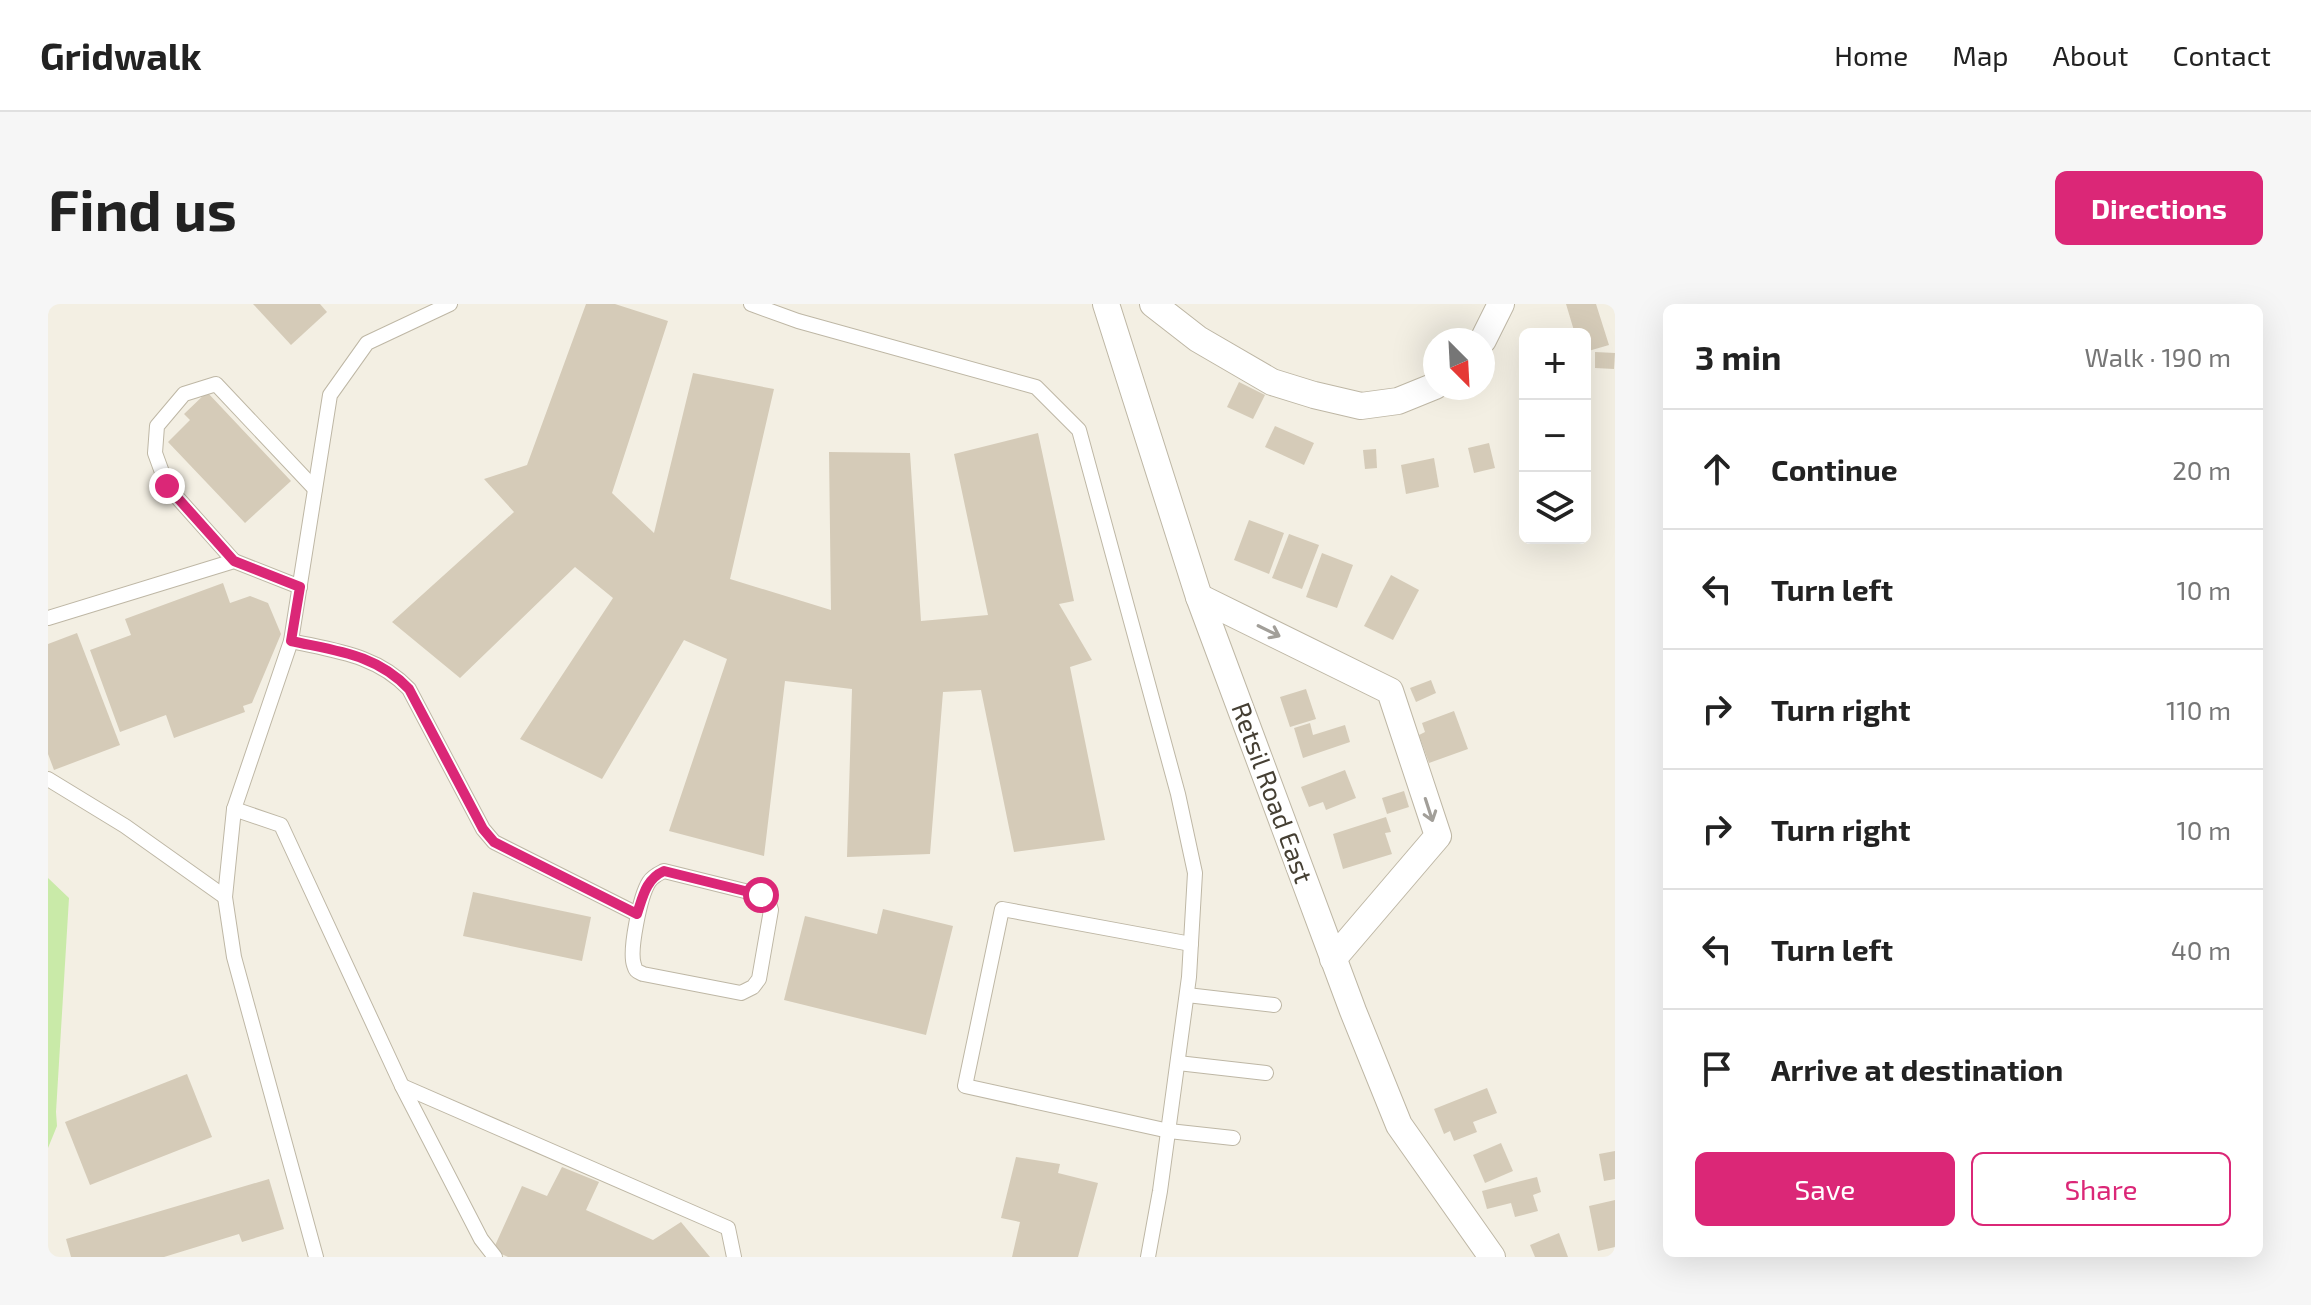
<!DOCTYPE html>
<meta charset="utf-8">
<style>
body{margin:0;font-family:"Exo 2",sans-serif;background:#f6f6f6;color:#222}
.controls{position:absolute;right:24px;top:24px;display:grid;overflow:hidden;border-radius:12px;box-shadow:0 8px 32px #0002}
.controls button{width:72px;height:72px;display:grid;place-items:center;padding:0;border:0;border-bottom:2px solid #e0e0e0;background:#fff;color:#222;font:40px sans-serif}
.compass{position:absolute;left:1375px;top:24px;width:72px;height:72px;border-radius:50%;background:#fff;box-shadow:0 8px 32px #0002;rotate:156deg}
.stop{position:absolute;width:24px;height:24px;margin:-18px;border:6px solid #db2777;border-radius:50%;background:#fff}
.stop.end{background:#db2777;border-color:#fff;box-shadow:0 2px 8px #0008}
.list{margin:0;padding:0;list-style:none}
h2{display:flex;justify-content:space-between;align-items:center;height:104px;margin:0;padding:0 32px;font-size:34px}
h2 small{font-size:26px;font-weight:400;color:#767676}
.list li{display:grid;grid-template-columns:52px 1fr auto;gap:24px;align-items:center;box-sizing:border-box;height:120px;padding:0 32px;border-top:2px solid #e0e0e0}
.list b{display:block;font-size:30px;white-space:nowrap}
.list em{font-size:26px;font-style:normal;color:#767676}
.actions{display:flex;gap:16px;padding:24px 32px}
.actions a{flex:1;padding:18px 0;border:2px solid #db2777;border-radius:12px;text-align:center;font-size:28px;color:#db2777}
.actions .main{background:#db2777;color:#fff}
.icon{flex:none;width:44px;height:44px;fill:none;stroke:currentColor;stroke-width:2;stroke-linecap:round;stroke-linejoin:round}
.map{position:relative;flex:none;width:1567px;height:953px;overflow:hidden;border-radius:12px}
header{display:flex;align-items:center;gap:48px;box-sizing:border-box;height:112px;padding:0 40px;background:#fff;border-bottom:2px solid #e0e0e0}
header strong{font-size:38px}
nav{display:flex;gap:44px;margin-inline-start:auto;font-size:28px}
.intro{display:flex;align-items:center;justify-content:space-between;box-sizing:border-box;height:192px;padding:0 48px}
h1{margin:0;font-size:56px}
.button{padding:20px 36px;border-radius:12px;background:#db2777;color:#fff;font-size:28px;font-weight:700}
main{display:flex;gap:48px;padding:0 48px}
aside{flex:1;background:#fff;border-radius:12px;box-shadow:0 8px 32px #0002}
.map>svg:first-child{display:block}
.green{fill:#c9eaa8}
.building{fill:#d5cbb8}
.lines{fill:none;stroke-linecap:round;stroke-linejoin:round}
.service-casing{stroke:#beb7a5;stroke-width:16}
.minor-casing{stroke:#beb7a5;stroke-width:28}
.service{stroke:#fff;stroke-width:14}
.minor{stroke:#fff;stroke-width:26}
.oneway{stroke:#a29f99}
.route{stroke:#db2777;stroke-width:10}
.labels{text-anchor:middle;stroke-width:6;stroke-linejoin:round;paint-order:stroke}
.street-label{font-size:26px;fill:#453f33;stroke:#fff}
</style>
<header>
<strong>Gridwalk</strong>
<nav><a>Home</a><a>Map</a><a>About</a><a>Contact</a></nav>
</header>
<div class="intro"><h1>Find us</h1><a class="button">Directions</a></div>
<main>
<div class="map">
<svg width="1567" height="953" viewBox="0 0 1567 953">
<rect width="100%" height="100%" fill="#f3efe3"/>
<polygon class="green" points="0,574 21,594 8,808 9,822 0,844"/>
<g class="building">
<polygon points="205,0 272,0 279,8 243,41"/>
<polygon points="538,0 567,0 620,17 564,189 606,229 645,69 726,85 682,275 783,306 781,148 862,149 873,317 940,311 906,150 990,129 1026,297 1011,300 1044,356 1022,363 1057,536 966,548 933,386 895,388 882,550 799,553 804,385 737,377 716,552 621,527 679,355 636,336 554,475 472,435 565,294 527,263 412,374 344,318 466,208 436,175 479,161"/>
<polygon points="1518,0 1548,0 1561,41 1537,48 1537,30 1527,30"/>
<polygon points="1547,48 1567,49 1566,65 1547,64"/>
<polygon points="1191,78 1217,91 1205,115 1179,103"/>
<polygon points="159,88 243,177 197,219 120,138 142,116 136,110"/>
<polygon points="1227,122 1266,139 1256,161 1217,143"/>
<polygon points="1441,139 1447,164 1426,169 1420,144"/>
<polygon points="1328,145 1329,164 1317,165 1315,146"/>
<polygon points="1386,154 1391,183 1358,190 1353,161"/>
<polygon points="1201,216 1236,229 1221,270 1186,256"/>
<polygon points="1241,230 1271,241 1254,285 1224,274"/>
<polygon points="1274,249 1305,261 1289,304 1258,293"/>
<polygon points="1343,271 1371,286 1345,336 1316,322"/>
<polygon points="175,279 182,299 202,292 220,299 233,330 204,399 195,402 197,408 126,434 118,411 72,428 42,346 83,331 77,315"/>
<polygon points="29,329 72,441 6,466 0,450 0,340"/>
<polygon points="1383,376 1388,389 1368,398 1362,384"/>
<polygon points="1258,385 1268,415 1242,423 1232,393"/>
<polygon points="1406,407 1420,445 1381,459 1371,431 1377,428 1374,419"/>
<polygon points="1262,419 1265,431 1297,421 1302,438 1255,454 1246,424"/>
<polygon points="1297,466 1308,494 1278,506 1275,498 1261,503 1253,483"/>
<polygon points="1356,487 1361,503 1339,510 1334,494"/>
<polygon points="1338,513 1343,528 1337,529 1344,550 1295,565 1285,530"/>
<polygon points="425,588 543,613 534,657 415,632"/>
<polygon points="835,605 905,622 878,731 736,696 757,612 829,630"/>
<polygon points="139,770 164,833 42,881 17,818"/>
<polygon points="1439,784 1449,809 1425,818 1429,828 1406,837 1402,827 1396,830 1386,805"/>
<polygon points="1453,839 1465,867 1437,879 1425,851"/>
<polygon points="1567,847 1567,875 1556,877 1551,850"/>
<polygon points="968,853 1012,860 1010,869 1050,879 1030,953 964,953 972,918 953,914"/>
<polygon points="514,863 551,878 538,906 605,936 633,918 662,953 460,953 445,946 474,882 499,892"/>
<polygon points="1489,873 1493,888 1485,891 1490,907 1467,913 1463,899 1439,905 1434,887"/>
<polygon points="221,875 236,925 194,938 191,930 116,953 23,953 18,935"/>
<polygon points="1567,896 1567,943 1550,947 1541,902"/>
<polygon points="1511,929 1520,953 1487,953 1482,941"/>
</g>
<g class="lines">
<defs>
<g id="service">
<polyline points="703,0 750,17 988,83 1031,126 1130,490 1147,569 1141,673 1112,887 1100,953"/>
<polyline points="186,257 119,182 107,149 109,122 136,90 168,80 267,185"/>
<polyline points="0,314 186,257 252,283"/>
<path d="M243,337C288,347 329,351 361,385L435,525L446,538L589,610"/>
<polyline points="0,475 77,522 177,593"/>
<polyline points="186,505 233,521 354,782 433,935 447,953"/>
<path d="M616,567L713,591L720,596L723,606L711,675L705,683L693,689L595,670C589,667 588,668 586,661C581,647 592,592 601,578C605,572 610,570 616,567Z"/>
<polyline points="1143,640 954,605 917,782 1121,827 1185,834"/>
<polyline points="1139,691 1226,701"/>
<polyline points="1130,759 1218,769"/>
<polyline points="354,782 680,924 686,953"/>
<polyline points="268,953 186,653 177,593 186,505 243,337 282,91 319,39 402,0"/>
</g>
<g id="minor">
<polyline points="1058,0 1151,293 1305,707 1351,821 1444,953"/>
<polyline points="1105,0 1150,35 1224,78 1266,91 1313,102 1350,97 1387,82"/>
<polyline points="1435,36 1453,0"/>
<polyline points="1151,293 1342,387 1390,532 1285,655"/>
</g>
</defs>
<use href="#service" class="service-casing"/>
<use href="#minor" class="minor-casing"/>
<use href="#service" class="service"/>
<use href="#minor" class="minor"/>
</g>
<defs><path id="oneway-shaft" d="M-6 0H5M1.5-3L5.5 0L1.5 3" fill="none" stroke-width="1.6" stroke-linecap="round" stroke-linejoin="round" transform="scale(2)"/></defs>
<g class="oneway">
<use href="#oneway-shaft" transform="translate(1221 327) rotate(26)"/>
<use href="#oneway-shaft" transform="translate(1381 506) rotate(72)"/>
</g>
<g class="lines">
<path class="route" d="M119,182L186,257L252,283L243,337C288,347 328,350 361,385L435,525L446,538L589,610C595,592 598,575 616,567L713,591"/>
</g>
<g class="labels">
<g class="street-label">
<text transform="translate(1224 489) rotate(70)" y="9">Retsil Road East</text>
</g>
</g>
</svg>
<div class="controls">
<button>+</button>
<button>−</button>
<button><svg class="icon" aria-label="layers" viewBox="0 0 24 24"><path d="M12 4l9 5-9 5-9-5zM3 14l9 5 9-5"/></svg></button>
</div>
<svg class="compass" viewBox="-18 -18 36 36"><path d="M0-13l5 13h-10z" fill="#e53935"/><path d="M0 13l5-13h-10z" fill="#767676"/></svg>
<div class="stop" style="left:713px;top:591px"></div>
<div class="stop end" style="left:119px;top:182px"></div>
</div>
<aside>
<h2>3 min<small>Walk · 190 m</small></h2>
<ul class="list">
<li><svg class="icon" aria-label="ahead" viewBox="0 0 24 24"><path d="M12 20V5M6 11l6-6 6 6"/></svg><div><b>Continue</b></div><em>20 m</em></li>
<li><svg class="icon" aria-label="left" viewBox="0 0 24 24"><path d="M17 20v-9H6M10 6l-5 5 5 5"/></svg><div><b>Turn left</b></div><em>10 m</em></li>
<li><svg class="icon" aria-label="right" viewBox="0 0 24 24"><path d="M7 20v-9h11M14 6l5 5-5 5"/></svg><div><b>Turn right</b></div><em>110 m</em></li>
<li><svg class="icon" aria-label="right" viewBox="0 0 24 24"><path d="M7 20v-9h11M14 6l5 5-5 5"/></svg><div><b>Turn right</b></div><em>10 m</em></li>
<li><svg class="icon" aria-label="left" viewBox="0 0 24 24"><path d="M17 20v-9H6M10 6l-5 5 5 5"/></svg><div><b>Turn left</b></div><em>40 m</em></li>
<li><svg class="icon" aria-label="arrive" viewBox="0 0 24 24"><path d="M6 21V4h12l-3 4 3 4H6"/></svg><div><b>Arrive at destination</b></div></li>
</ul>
<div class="actions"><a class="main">Save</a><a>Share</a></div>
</aside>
</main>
